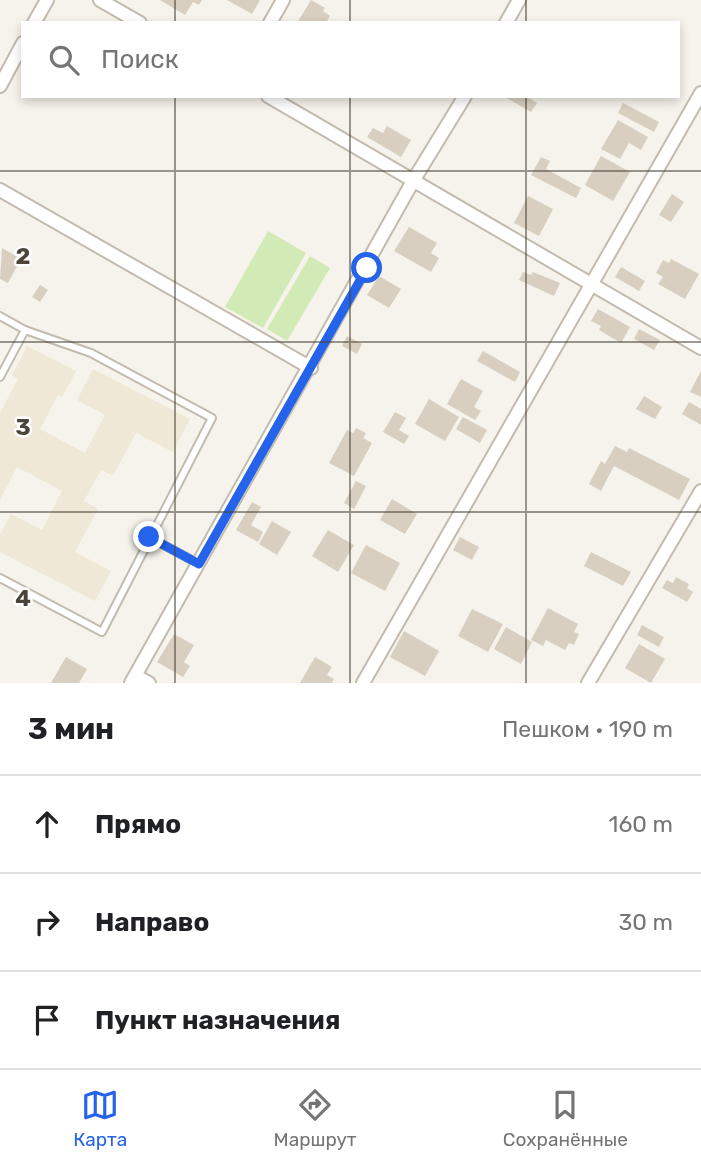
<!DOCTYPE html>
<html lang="ru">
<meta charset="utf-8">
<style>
body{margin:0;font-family:Rubik,sans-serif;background:#f2f2f2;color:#202124}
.stop{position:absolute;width:21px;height:21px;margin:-16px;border:5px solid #2563eb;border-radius:50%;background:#fff}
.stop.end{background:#2563eb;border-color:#fff;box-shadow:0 2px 7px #0008}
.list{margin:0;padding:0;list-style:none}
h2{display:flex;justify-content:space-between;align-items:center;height:91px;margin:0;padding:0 28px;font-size:30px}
h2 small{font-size:23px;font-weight:400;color:#757577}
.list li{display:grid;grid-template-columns:46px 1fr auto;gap:21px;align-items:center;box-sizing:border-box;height:98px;padding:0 28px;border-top:2px solid #e0e0e0}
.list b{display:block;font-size:26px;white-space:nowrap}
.list em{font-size:23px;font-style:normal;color:#757577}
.icon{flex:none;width:38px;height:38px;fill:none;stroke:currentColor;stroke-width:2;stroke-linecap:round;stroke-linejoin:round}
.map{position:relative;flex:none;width:701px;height:683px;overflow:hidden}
.search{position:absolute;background:#fff;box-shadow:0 4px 10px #0003;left:21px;right:21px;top:21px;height:77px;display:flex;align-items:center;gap:18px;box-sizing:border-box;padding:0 24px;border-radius:0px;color:#757577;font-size:26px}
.sheet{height:385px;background:#fff}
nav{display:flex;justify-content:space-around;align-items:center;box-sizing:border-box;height:98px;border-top:2px solid #e0e0e0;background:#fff;font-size:19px;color:#757577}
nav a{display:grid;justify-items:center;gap:4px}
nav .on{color:#2563eb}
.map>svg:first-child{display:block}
.education{fill:#efe8d6}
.pitch{fill:#d2eab5}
.building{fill:#d8cfc1}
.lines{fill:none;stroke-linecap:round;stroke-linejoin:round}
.service-casing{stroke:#c2bbae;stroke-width:10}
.minor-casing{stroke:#c2bbae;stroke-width:16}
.service{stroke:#fff;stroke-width:6}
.minor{stroke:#fff;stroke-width:12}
.route{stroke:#2563eb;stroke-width:9}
.grid{fill:none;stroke:#4b4439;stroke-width:2;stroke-opacity:0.55}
.grid-label{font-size:23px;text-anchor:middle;font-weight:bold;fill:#4b4439;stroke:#fff;stroke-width:5;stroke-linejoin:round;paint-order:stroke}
</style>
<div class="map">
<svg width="701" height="683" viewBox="0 0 701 683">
<rect width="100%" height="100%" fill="#f6f3ec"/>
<polygon class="education" points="27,346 76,371 62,397 58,395 40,429 85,453 105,415 77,400 93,369 190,419 173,452 136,433 113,476 101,470 84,501 98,509 75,552 111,571 95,601 0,552 0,535 11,514 42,530 62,491 17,467 0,500 0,413 18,379 12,375"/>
<g class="pitch">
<polygon points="268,231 306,253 263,328 225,307"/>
<polygon points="310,256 330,268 287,341 267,329"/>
</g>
<g class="building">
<polygon points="160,0 202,0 199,5 193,2 185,15"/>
<polygon points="227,0 260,0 252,14"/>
<polygon points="311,0 325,8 323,11 330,16 326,23 297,23"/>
<polygon points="503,96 526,96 537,103 531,112"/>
<polygon points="623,103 659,122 654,132 618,113"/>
<polygon points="618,120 648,137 641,150 629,143 620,159 601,149"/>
<polygon points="387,126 411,140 401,157 367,137 373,128 383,133"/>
<polygon points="601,156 630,172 613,201 585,185"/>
<polygon points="541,157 550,161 546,169 581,188 576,198 531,175"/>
<polygon points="672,194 684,202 671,222 659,215"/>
<polygon points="528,196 553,209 539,236 514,223"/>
<polygon points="409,227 437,243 431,253 439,258 431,272 394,251"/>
<polygon points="2,248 21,259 8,283 0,279"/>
<polygon points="671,259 699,274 685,299 658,284 663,277 656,273 663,260 669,263"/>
<polygon points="621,267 645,281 639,291 615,277"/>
<polygon points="523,272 531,275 533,272 560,283 554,296 519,280"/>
<polygon points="379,276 401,289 389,308 367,295"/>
<polygon points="40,285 48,290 40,302 32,297"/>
<polygon points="598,309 630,327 621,343 599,330 601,326 591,321"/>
<polygon points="639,329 660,340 654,350 634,339"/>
<polygon points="347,336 362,344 357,354 342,346"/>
<polygon points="483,351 520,372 515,382 477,361"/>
<polygon points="701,371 701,397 690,392"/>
<polygon points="461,379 483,391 474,407 481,411 475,420 447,404"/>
<polygon points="644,396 662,407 655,419 636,409"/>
<polygon points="429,399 459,417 445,441 415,424"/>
<polygon points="689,402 701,409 701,425 682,414"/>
<polygon points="395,412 406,418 399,430 409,436 404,444 383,432"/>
<polygon points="463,417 487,430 480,443 456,429"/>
<polygon points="356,428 366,433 363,438 372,443 354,476 329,463 347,430 353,433"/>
<polygon points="615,446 627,452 629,448 690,479 679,500 614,466 601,491 589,484 601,461 605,464"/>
<polygon points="356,481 366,486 354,509 344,503"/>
<polygon points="392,499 417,514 405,534 380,520"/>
<polygon points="252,502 261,507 251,525 263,532 258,542 236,530"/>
<polygon points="272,521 291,532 277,555 259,544"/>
<polygon points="328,530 354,545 338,572 312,556"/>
<polygon points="460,537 479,547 472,560 453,550"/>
<polygon points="366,545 400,563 385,591 351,573"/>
<polygon points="591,552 631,572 623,586 584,566"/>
<polygon points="676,577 689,584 687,588 693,592 687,602 662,588 667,580 673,583"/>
<polygon points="548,608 578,624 574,632 579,634 574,645 569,643 565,650 546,640 543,646 531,640"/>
<polygon points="472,609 503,624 488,652 458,636"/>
<polygon points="642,625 664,637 659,647 637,635"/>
<polygon points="506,627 532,642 521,664 494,649"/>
<polygon points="404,631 439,651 425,676 390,657"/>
<polygon points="174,634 194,645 184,662 190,666 183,677 157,662"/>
<polygon points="639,644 665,659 651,683 625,668"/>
<polygon points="66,657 87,669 79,683 51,683"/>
<polygon points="315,657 332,667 327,675 334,679 332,683 300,683"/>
</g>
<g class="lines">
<defs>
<g id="service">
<polyline points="0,316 25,330 91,353 212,418 102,632 0,578"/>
<polyline points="0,377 25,330"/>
<polyline points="149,537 199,564"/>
</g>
<g id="minor">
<polyline points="100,0 140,23"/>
<polyline points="34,23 47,0"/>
<polyline points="270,23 283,0"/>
<polyline points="506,23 519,0"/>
<polyline points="0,86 23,43"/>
<polyline points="268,96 701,348"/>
<polyline points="0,190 311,368"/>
<polyline points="136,676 149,683"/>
<polyline points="131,683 413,181 465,96"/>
<polyline points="363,683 701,93"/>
<polyline points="588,683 701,491"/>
</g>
</defs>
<use href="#service" class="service-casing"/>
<use href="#minor" class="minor-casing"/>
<use href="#service" class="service"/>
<use href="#minor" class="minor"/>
</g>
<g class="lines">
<polyline class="route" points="149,537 199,564 367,268"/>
</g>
<path class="grid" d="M175,0V23M350,0V23M526,0V23M175,96V683M350,96V683M526,96V683M0,171H701M0,342H701M0,512H701"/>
<g class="grid-label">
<text x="23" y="264">2</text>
<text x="23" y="435">3</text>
<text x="23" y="606">4</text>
</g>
</svg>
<div class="stop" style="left:367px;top:268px"></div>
<div class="stop end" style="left:149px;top:537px"></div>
<div class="search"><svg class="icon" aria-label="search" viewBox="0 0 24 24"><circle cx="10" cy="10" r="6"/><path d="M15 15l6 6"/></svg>Поиск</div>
</div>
<section class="sheet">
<h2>3 мин<small>Пешком · 190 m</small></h2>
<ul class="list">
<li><svg class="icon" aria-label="ahead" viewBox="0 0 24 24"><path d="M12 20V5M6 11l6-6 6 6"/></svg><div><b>Прямо</b></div><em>160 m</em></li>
<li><svg class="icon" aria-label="right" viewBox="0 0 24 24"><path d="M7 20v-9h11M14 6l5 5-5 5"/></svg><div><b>Направо</b></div><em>30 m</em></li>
<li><svg class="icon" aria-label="arrive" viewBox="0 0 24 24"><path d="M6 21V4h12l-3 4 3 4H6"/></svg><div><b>Пункт назначения</b></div></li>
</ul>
</section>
<nav>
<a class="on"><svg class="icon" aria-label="map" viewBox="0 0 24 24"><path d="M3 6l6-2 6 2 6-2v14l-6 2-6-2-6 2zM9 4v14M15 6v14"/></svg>Карта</a>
<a><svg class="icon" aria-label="directions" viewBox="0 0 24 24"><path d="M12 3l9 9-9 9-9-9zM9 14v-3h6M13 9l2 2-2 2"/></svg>Маршрут</a>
<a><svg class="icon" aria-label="saved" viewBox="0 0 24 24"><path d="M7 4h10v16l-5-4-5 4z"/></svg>Сохранённые</a>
</nav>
